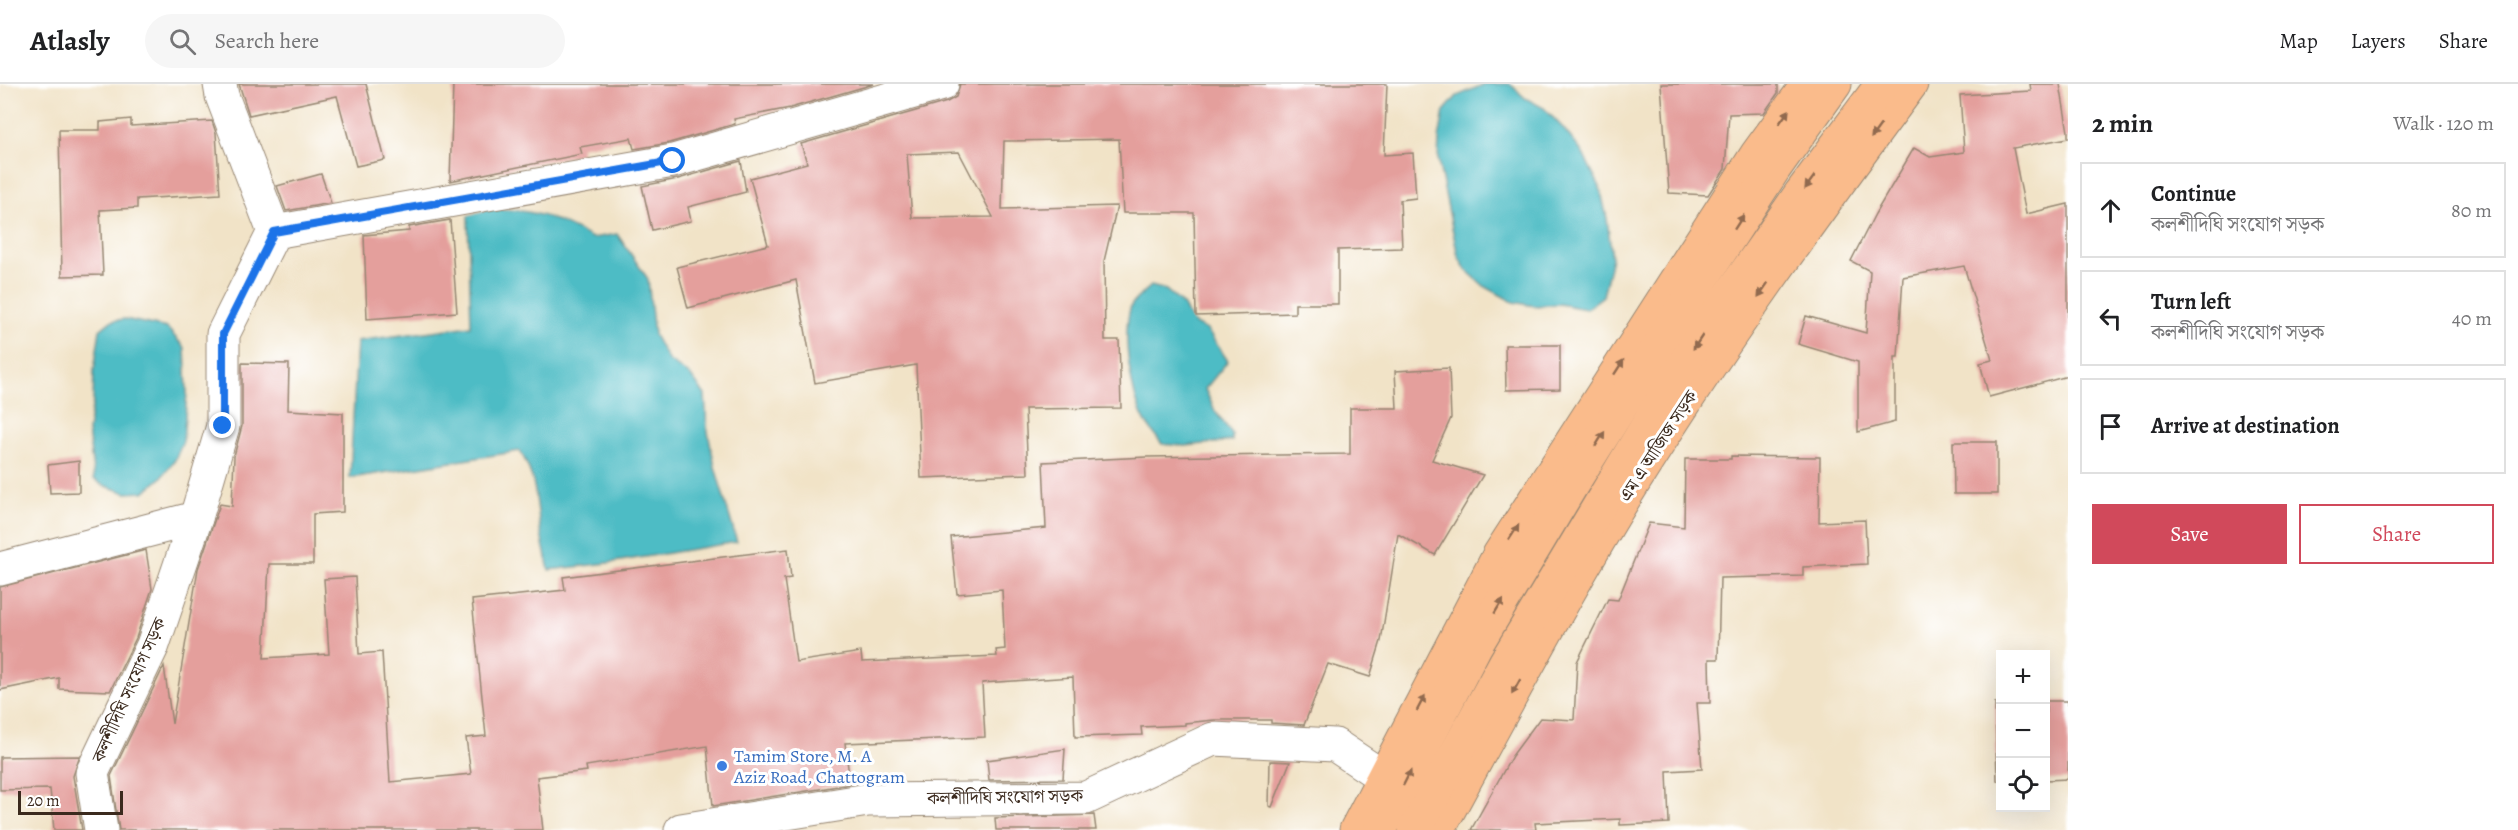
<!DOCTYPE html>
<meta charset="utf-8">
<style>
body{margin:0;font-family:Alegreya,"Noto Serif Bengali",serif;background:#f6f6f6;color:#202124}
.controls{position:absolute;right:18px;bottom:18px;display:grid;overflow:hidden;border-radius:0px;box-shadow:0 6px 24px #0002}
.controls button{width:54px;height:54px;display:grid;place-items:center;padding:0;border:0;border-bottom:2px solid #e0e0e0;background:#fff;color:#202124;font:30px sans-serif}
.scale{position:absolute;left:18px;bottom:15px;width:105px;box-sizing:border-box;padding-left:6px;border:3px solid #3b2a1e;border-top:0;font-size:16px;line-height:21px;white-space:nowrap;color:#3b2a1e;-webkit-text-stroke:4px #fff;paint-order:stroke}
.stop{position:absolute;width:18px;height:18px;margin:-14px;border:4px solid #1a73e8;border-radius:50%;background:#fff}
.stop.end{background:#1a73e8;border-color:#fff;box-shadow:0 2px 6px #0008}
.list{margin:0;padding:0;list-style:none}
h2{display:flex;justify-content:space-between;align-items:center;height:78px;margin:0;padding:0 24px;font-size:26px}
h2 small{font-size:20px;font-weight:400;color:#757577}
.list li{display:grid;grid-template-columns:39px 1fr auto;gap:18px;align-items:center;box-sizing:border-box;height:96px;margin:0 12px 12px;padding:0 12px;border:2px solid #e0e0e0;border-radius:0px}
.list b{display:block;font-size:22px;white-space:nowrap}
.list p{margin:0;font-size:20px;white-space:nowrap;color:#757577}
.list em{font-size:20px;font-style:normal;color:#757577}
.actions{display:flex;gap:12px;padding:18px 24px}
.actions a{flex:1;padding:14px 0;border:2px solid #d1495b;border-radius:0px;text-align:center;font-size:21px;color:#d1495b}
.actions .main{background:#d1495b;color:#fff}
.icon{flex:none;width:33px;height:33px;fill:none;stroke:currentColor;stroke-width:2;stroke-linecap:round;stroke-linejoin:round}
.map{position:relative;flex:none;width:2068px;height:746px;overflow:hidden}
header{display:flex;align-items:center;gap:36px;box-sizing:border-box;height:84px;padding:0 30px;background:#fff;border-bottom:2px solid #e0e0e0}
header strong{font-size:28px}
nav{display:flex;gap:33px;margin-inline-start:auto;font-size:21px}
.search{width:420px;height:54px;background:#f6f6f6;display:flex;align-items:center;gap:15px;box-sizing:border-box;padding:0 21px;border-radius:33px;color:#757577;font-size:22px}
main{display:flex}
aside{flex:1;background:#fff}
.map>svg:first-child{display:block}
.water{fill:#4ebcc5;stroke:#447372;stroke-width:1.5}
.building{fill:#e49f9c;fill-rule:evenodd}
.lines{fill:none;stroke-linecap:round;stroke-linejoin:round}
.street-casing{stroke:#968672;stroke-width:35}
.primary-casing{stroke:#968672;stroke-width:35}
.highway-casing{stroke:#968672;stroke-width:35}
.street{stroke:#fff;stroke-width:33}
.primary{stroke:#fabb8b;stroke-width:33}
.highway{stroke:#fabb8b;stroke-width:33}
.oneway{fill:#916b4f}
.route{stroke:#1a73e8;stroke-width:8}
.shop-dot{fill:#3f7fe0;stroke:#fff;stroke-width:2}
.labels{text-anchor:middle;stroke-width:6;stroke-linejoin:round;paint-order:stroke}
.street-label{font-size:18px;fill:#3b2a1e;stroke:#fff}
.shop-label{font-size:18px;fill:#366cbe;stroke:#fff;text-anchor:start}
</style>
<header>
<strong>Atlasly</strong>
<div class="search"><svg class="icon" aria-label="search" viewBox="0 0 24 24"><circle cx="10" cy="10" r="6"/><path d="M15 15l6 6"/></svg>Search here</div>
<nav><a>Map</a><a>Layers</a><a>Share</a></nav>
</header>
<main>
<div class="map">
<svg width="2068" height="746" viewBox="0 0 2068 746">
<rect width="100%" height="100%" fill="#fff"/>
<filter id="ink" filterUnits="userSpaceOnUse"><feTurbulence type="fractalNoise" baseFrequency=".0167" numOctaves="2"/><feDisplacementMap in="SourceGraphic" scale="12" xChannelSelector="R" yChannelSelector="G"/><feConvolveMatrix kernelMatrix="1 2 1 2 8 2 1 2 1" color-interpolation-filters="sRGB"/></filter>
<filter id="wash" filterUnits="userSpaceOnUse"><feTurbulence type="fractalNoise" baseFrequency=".008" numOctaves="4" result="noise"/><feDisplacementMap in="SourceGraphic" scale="24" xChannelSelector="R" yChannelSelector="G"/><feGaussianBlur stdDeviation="1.35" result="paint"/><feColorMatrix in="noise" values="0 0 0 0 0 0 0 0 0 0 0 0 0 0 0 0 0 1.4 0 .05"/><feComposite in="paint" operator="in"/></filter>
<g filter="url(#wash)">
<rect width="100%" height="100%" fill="#f1e3c7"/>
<g class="water">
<polygon points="1485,0 1510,0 1525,14 1544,24 1563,44 1582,68 1600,103 1607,135 1612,174 1603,212 1586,225 1559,220 1535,222 1513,218 1484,202 1466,186 1458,172 1438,76 1439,55 1444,27 1457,12"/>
<path d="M490,125C534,125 554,133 592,154L617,150L648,195L654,251L668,276L691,292L705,311L707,343L715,383L737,458L608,479L549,486C546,472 542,458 540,444C536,415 536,393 520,367L350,394L357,257L471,242L468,132Z"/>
<path d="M1151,202L1166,206L1183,221L1193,239L1207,246L1228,277L1205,305L1215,327L1232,350V357L1185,362L1162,360C1157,353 1150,345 1145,337C1131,311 1121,251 1131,222C1134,215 1145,208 1151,202Z"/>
<polygon points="125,235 167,244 185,264 187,309 183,357 175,376 160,395 144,408 126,409 103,401 94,395 88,346 93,318 94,286 100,246 111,237"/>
</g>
<g id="blocks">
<g class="building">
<polygon points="239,0 366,0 385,76 356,82 337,12 249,31"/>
<polygon points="453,0 874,0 790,24 734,35 735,40 669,59 634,65 631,54 580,63 582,70 450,97"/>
<path d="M960,0H1387L1384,71L1413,69L1416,114L1400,116L1402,164L1338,166V220H1295V229L1196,232L1194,129H1123L1119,55L1004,57L1002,125L1117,122L1104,177L1105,256H1119L1121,324L1025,325L1028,390L921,394L916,281L815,299L796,196L688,224L677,183L768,161L750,94L807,79L801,60L947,18L956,13ZM959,68L993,133L912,134L907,70Z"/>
<polygon points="1661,0 1778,0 1778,9 1764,29 1729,30 1725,85 1708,111 1669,109"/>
<polygon points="2030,0 2060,0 2068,48 2068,54 2013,64 2026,130 2068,120 2068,292 1989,313 1980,279 1992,276 1964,182 1903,193 1898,273 1895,273 1895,338 1858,348 1858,278 1798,260 1806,232 1866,249 1870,187 1851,177 1875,130 1914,64 1930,73 1964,68 1960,11 2031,7"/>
<polygon points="131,35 131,42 212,37 216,49 220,110 137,115 137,124 100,126 103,191 62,192 59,46 100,46 100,38"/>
<polygon points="741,77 746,108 688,123 691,137 652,146 642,102 678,95"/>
<polygon points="321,90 331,119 286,127 277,102"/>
<polygon points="450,136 457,228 367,235 364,151 409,147 409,143"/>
<polygon points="1505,261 1560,261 1560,305 1506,306"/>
<polygon points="242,279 289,280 288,326 343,329 343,428 313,430 313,480 269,480 264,574 329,570 324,495 355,493 359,570 382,568 390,698 471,690 466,654 486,652 472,516 565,506 563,493 788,465 791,494 784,495 796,578 861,568 862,578 997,572 996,566 1005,565 1002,506 957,510 951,453 1046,444 1043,378 1147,373 1350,370 1350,324 1397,324 1395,287 1449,284 1451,334 1432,376 1483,391 1435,471 1398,450 1381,557 1370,593 1328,580 1304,641 1271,639 1271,636 1214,636 1185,639 1185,641 1141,643 1142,651 1075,653 1073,593 982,599 985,653 845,659 850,700 713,722 707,662 586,682 587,687 537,693 543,746 119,746 111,692 164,582 172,640 198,485 220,420 232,422 234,372 242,342"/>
<polygon points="1953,358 1997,358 1997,410 1954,410"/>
<polygon points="1731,372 1820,373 1819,438 1865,436 1867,480 1803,483 1803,492 1720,494 1718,575 1709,575 1710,619 1697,619 1702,685 1667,687 1669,739 1620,741 1620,735 1535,739 1536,746 1471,746 1512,672 1540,634 1574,636 1577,578 1608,515 1618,516 1649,439 1684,443 1685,375 1731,375"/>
<polygon points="79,377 79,408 50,409 48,381"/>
<polygon points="146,466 152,505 136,554 110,607 59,605 59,594 0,606 0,503"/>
<polygon points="2046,617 2068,617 2068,695 2046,696"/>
<polygon points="2001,618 2001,697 1997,697 1995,619"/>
<polygon points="1065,665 1063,695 989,696 987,676"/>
<polygon points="80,672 73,692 82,746 54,746 50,705 0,706 0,673"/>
<polygon points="1270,677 1290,678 1272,723 1269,722"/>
<polygon points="1094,731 1096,746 996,746 995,734"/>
</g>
</g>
</g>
<g filter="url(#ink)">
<use href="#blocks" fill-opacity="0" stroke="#968672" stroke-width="1.5"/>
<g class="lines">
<defs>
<g id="street">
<polyline points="220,0 222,12 274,148"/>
<polyline points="196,434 223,342 223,250 274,148 673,77 942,0"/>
<polyline points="0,485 196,434 153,561 92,689 101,746"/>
<polyline points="681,746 868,716 1086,714 1213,655 1335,661 1383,693"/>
</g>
<g id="primary">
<polyline points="1356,746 1499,471 1757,70 1808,0"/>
<path d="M1438,746C1502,629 1564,511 1634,398C1719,261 1815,130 1911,0"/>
</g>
<g id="highway">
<polyline points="1380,746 1476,561 1571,402 1670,244 1774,85 1835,0"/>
<polyline points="1415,746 1505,579 1695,262 1801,109 1882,0"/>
</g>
</defs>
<use href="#street" class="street-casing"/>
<use href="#primary" class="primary-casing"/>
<use href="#highway" class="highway-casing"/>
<use href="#street" class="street"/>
<use href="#primary" class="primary"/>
<use href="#highway" class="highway"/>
</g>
<defs><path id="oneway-solid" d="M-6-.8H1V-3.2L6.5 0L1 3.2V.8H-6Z" transform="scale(1.5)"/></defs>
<g class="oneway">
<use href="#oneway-solid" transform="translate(1784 33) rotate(-54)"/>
<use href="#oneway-solid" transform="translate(1876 47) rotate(126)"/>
<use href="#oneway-solid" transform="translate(1810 98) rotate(126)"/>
<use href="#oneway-solid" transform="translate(1739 138) rotate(-57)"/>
<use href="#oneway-solid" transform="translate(1763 206) rotate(125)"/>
<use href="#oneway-solid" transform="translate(1698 258) rotate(124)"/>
<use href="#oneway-solid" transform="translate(1619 283) rotate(-57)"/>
<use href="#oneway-solid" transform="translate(1600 355) rotate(-58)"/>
<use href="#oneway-solid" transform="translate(1514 448) rotate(-57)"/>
<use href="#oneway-solid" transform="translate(1499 522) rotate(-59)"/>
<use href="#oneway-solid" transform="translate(1516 603) rotate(119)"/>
<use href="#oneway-solid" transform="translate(1421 619) rotate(-62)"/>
<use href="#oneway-solid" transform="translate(1407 694) rotate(-63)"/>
</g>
</g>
<g class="lines" filter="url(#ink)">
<polyline class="route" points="223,342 223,250 274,148 673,77"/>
</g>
<circle class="shop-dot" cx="722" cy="682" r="6"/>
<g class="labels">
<g class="street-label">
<text transform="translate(1658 362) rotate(-57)" y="6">এম এ আজিজ সড়ক</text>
<text transform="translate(129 606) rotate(-66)" y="6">কলশীদিঘি সংযোগ সড়ক</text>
<text transform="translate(1005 713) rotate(-1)" y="6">কলশীদিঘি সংযোগ সড়ক</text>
</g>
<g class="shop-label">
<text x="734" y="678">Tamim Store, M. A<tspan x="734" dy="21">Aziz Road, Chattogram</tspan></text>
</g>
</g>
</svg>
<div class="controls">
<button>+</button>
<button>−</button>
<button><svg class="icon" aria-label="locate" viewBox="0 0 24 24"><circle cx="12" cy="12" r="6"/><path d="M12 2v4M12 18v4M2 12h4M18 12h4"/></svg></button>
</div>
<div class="scale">20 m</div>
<div class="stop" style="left:673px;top:77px"></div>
<div class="stop end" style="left:223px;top:342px"></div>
</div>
<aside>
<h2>2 min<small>Walk · 120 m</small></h2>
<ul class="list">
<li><svg class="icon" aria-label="ahead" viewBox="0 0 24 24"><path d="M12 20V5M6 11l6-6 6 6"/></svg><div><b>Continue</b><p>কলশীদিঘি সংযোগ সড়ক</p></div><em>80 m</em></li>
<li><svg class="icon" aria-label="left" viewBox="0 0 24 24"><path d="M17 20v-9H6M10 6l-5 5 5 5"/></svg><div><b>Turn left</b><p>কলশীদিঘি সংযোগ সড়ক</p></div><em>40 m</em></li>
<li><svg class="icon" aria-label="arrive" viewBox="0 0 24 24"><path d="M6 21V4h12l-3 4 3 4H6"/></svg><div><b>Arrive at destination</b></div></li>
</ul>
<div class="actions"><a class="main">Save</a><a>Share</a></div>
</aside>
</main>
